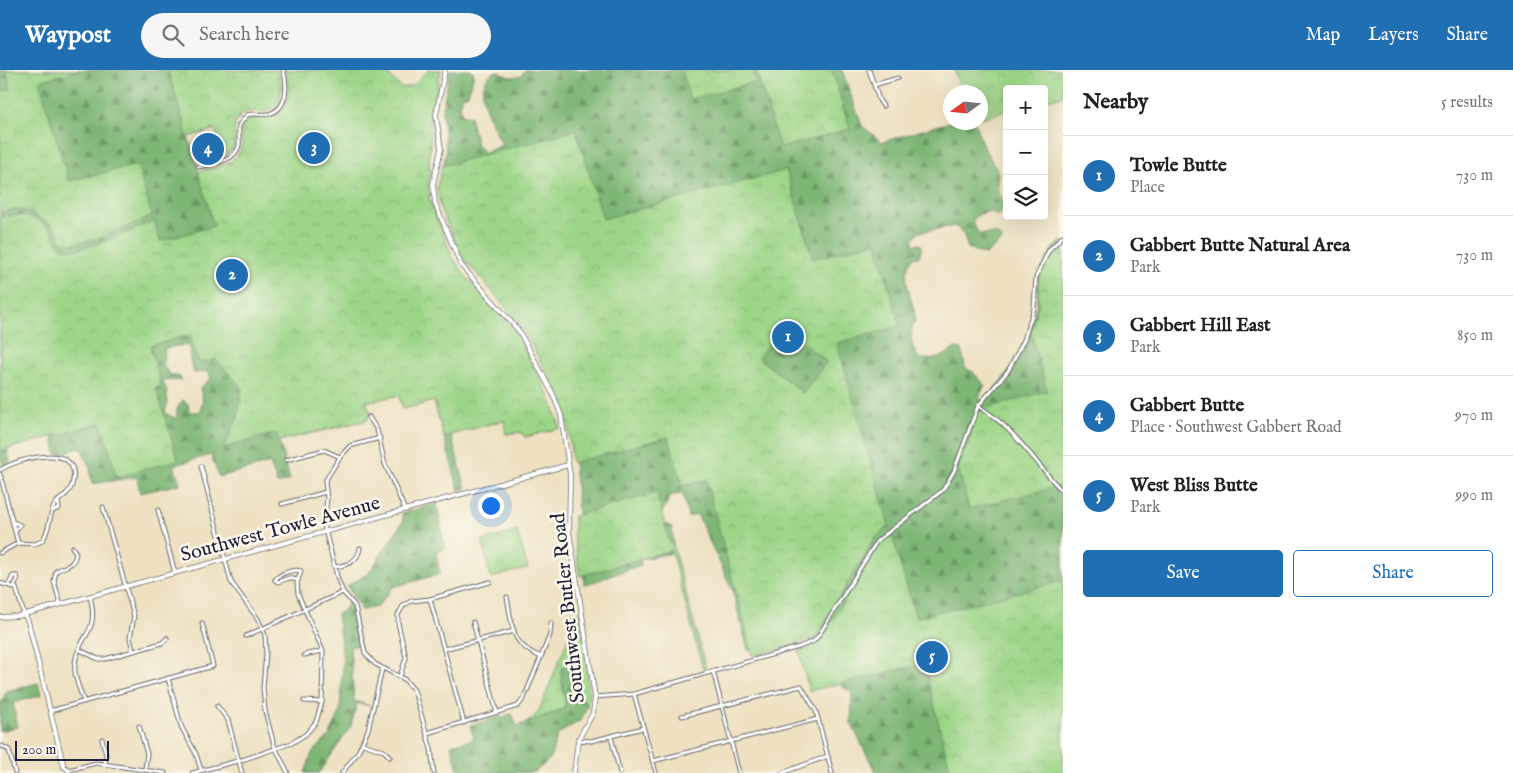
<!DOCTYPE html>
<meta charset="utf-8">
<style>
body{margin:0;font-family:"IM FELL English",serif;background:#f6f6f6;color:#202124}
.controls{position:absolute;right:15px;top:15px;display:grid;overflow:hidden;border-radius:5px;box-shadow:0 5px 20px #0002}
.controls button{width:45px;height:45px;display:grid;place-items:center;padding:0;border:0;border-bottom:1px solid #e0e0e0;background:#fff;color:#202124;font:25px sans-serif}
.compass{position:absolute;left:943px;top:15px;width:45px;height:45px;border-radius:50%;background:#fff;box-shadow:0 5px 20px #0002;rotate:255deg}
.scale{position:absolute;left:15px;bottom:12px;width:94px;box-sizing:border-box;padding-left:5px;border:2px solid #22223b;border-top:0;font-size:14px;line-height:18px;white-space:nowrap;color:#22223b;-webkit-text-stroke:4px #fbf7ec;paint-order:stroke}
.you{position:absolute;left:490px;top:435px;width:18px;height:18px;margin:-12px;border:4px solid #fff;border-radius:50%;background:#1a73e8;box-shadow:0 0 0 8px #1a73e833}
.badge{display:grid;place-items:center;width:32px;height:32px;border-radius:50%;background:#1f6fb2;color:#fff;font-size:16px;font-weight:700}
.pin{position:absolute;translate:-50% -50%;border:2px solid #fff;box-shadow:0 1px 5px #0006}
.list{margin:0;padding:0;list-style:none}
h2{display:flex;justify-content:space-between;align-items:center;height:65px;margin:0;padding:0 20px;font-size:21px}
h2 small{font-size:16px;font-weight:400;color:#757577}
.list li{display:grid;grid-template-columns:32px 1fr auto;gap:15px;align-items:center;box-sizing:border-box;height:80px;padding:0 20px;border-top:1px solid #e0e0e0}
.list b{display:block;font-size:19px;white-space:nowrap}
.list p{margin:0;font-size:16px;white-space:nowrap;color:#757577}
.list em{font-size:16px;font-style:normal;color:#757577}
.actions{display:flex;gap:10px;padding:15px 20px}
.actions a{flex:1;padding:11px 0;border:1px solid #1f6fb2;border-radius:5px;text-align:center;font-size:18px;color:#1f6fb2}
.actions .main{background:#1f6fb2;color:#fff}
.icon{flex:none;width:28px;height:28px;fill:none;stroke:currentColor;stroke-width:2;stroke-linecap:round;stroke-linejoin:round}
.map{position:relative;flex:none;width:1063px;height:703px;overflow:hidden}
header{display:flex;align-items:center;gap:30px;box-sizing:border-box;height:70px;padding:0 25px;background:#1f6fb2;color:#fff}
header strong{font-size:24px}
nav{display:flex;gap:28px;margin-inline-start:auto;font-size:18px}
.search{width:350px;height:45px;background:#f6f6f6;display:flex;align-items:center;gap:12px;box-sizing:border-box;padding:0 18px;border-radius:28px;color:#757577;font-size:19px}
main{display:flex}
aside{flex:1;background:#fff}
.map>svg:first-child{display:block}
.grass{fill:url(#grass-tufts);stroke:#5f7c61}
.forest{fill:url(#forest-firs);stroke:#506c58;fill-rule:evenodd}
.park{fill:url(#park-crowns);stroke:#5f7c61;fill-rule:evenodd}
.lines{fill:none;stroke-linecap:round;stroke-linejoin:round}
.street-casing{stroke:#69656a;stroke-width:5}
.secondary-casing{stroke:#69656a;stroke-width:5.5}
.street{stroke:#fff;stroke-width:3}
.secondary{stroke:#fff;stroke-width:4}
.labels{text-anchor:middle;stroke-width:5;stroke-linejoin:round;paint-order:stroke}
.street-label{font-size:20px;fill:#22223b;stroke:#fbf7ec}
</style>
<header>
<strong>Waypost</strong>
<div class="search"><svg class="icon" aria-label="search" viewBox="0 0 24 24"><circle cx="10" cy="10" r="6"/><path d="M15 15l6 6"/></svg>Search here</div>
<nav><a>Map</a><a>Layers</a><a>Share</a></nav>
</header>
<main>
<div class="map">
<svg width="1063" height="703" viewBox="0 0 1063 703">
<defs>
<pattern id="grass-tufts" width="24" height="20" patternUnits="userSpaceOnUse" patternTransform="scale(1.25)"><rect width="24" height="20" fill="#9cd587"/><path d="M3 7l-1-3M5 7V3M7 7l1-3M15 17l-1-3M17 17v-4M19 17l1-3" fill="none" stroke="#86b775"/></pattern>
<pattern id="forest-firs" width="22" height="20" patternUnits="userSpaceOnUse" patternTransform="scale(1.25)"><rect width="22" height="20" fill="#7db674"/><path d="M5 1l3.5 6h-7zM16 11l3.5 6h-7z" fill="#669460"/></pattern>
<pattern id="park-crowns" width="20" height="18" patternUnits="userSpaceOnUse" patternTransform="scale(1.25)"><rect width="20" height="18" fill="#9cd587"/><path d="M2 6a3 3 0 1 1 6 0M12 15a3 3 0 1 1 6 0" fill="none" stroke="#86b775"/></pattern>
</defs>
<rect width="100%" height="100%" fill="#fbf7ec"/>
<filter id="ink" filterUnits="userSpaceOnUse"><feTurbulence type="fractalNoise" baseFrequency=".02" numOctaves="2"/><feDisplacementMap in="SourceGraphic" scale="10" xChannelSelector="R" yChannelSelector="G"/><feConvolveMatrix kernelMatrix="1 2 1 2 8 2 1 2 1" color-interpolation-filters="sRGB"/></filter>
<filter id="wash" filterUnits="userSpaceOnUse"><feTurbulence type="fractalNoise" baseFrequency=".0096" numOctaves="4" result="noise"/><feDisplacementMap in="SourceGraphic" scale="20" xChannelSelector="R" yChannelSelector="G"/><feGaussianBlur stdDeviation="1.12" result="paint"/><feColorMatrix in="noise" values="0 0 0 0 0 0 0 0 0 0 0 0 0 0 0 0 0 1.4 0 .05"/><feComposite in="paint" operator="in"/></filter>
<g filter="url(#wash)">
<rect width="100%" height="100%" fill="#ede1c1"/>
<g class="grass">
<polygon points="517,461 528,498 490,508 483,471"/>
<path d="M579,542L589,603C584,613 592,625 587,636L576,618V610L562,621L566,629L564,639L526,654L539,641L570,564L568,545Z"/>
</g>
<g class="forest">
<path d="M0,0H277L281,16L279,32C267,46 248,34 238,49C228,63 242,78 224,86L215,59L188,67L199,102C215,97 242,94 242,72C242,65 239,59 244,53C250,44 260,49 269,48C291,43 291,17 285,0H383L402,18L412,16L428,0H441L431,44L429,99L432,98L428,113L429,129L453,188L466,207L503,246L516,263L550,328L560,358L525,367L521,362L506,364L504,350L451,365L466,419L459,421L434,331L403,339L399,325L366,332L371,344L367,350L279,371L290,410L277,414L270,393L219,407L211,385L174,395L180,414L140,423L137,407L92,414L90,398L81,378L68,381L65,387L56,383L53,366L7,379L10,392L3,395L0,384ZM189,274L190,290L194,303L208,301L211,308L200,318L203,330L200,342H189L188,334L183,330L177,339V349L165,343C168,330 169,321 162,311L181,310L180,307L169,304L163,295L165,278Z"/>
<path d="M450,0H472L474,4L468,24L462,26L460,36L462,44L470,46L477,75L484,83L502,75C494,55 466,14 497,1L509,7L521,6L525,0H842L862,56L882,72L950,52L975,53L982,74L998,102L997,118L1006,136L998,146L990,141L977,145L972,152L979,164H997L1003,170L985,185L968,178L963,163L955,156L919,162L913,168V175L920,174L922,176L919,187L913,188C898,207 913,227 915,247C915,252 913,254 912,259C909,269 913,279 919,288C933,292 944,287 955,278L962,279L965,298L973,302L985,315L979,327L984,332L1016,292L1027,268L1037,234L1038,207L1052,179L1063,170V703H876L851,653L852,623L836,612L809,619L800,582L813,579L806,563L748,580L732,519L697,444L688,447L683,424L671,425L661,444L665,454L672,457L674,483L640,489L641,495L584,515L570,342L441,109L446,82L442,40Z"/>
<polygon points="437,434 445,479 436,481 440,504 393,517 377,537 361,540 347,516 369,503 403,451 402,443"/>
<polygon points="348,533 352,540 359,575 350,577 354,631 371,636 357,633 351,656 319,703 305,703 312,683 330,665 340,642 343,590 337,544 343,541"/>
<path d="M566,595L572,597L576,618L587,636L581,650L558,664L550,689L535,702L459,703L451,675L474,669L470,655L512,644L517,656L564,639C568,631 560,612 561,599Z"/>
<polygon points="38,613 41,625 13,633 18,657 0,661 0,634 7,621"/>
</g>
<g class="park">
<polygon points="6,0 80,0 39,11 69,111 137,95 152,146 101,168 69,175 62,172 53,156 29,142 17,139 0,143 0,22 11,19"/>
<path d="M168,0H277C282,13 286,35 268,41C258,44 248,37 239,47C231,57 237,67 234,77L224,86L215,59L188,67Z"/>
<path d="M285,0H383L402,18L412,16L428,0H441L431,44L429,99L432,98L428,113L429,129L453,188L466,207L503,246L516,263L550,328L560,358L525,367L521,362L506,364L504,350L444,367L434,331L403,339L399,325L366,332L371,344L367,350L278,371L276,363L223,378L238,347L242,318L216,289L199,293L190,265L150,276L161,316L156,318L178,390L117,407L101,353L0,381V147C17,142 41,147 52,162C57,169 57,177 66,179C83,184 136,158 154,151L160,171L214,156L198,102C209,98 222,97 231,91C251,79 234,60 246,51C253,45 261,49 269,48C291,43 291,17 285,0Z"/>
<polygon points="681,0 753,0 756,12 690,29"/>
<polygon points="756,0 832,0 850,59 780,78"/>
<polygon points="954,0 1063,0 1063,26 1044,31 1044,19 1007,19 1007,41 981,48 981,22 961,22"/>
<path d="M576,60L603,149L786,100L813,189L876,172L900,256L837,273L889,456L875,468L814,569L753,586L706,410L683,416L668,367L572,393L568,355L557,323L521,255L464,189L441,141L437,117L442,96ZM782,257L827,292L803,323L758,288Z"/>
<polygon points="1063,173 1063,415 969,439 958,398 969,371 977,341 1047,321 1031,263 1038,234 1038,210 1051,183"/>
<polygon points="657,423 669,472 672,472 706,599 703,600 671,480 580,506 574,467 574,446"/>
<polygon points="891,462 916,548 1063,511 1063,703 951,703 924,594 809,621 799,581 818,574 880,471"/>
</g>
</g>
<g filter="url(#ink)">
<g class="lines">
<defs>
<g id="street">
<polyline points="869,0 879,30 883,36"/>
<polyline points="874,15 898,8"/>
<path d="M198,97C211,94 236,92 239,75C240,69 238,62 239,55L247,45C254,43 261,45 268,44C288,40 288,15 283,0"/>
<path d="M978,336C1014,357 1035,393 1063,422"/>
<polyline points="369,347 377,360 385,394 405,440"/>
<polyline points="380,368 350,376 340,387 325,411 327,429 324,456 338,510 343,522 355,536 365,583 375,594 404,609 414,620 431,679 434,703"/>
<polyline points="286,390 324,380 340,387"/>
<polyline points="201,396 231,512 258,549 265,565 266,582 263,618 265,641 274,675 288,703"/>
<path d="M0,400C19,388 84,370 72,415C69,426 57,428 53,438C49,449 49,462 42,471L35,474L18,473L0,483"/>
<polyline points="0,404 18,473"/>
<polyline points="282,434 326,422"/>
<polyline points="103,437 134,546 130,568 133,581"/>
<polyline points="158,440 175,503"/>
<polyline points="53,441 59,438 58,431"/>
<polyline points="13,452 20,455 15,461"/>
<path d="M335,497C347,495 358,492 360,478"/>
<polyline points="0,513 16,518 24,544"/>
<polyline points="9,514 13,506 17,506 18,509 14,517"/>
<path d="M507,527C513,557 509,574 541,587"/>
<polyline points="430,529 464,653"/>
<path d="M60,533L54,511L56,501C66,495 74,497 76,483L72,477"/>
<polyline points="473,552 497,643"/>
<polyline points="246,566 343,522"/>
<polyline points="444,579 514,561"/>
<polyline points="80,580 98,589 105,589 162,573 167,568"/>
<polyline points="304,585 323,581"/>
<polyline points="713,601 739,703"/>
<polyline points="400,606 406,588 398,553 398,545 403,536 411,531 430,529 490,512"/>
<polyline points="168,608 181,656 196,684 201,700"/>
<polyline points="634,624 656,703"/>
<polyline points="595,627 634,624 799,577 814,571 819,565 877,471 943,420 954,401 978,336 1008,301 1024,270 1034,238 1036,207 1049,180 1063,166"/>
<polyline points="304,631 322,632"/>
<path d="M84,632C80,620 73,605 75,593C79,563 100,565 90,526"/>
<polyline points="217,636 228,650 242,703"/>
<polyline points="50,641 213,596 202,553"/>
<polyline points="682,646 801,616 816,641 832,703"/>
<polyline points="139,656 147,684 145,699"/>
<polyline points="427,663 518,636 524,628 550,565 551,553"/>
<polyline points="611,667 620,703"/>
<polyline points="102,669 106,684 105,694"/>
<polyline points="578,670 591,671 643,658"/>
<polyline points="363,674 384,681 390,687"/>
<polyline points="2,676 9,680 15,703"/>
<polyline points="653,691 818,649"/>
<polyline points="69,700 96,693 165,703"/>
<path d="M192,703L245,689L292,673L306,664L316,652L322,632L323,581L298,524L297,513L301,501C294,498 279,504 275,510L278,512L289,508L297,510"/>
<polyline points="342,703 358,682 368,660 382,599"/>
<polyline points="782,703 828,686"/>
</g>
<g id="secondary">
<polyline points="445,0 436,45 441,79 433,114 435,133 461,195 519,261 553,324 561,345 570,405 569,461 595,627 593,643 578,670 574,703"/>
<polyline points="24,544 28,551 64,697"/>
<polyline points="0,547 18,546 568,395"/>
<polyline points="64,697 68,699 69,703"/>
</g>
</defs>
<use href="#street" class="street-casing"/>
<use href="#secondary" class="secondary-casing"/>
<use href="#street" class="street"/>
<use href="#secondary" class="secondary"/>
</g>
</g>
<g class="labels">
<g class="street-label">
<text transform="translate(280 458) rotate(-15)" y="7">Southwest Towle Avenue</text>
<text transform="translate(567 538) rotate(-96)" y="7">Southwest Butler Road</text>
</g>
</g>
</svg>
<div class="controls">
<button>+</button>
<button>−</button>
<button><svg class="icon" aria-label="layers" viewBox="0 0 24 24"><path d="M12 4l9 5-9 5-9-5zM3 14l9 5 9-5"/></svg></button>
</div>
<svg class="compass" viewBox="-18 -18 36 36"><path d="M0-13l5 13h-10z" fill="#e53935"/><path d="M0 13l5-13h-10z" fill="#757577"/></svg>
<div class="scale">200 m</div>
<div class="you"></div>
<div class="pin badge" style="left:788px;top:267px">1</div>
<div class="pin badge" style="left:232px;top:205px">2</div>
<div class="pin badge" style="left:314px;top:78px">3</div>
<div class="pin badge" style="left:208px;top:79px">4</div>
<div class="pin badge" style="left:932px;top:587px">5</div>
</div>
<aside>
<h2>Nearby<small>5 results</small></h2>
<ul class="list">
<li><span class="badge">1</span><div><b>Towle Butte</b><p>Place</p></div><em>730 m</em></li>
<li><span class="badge">2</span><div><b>Gabbert Butte Natural Area</b><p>Park</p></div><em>730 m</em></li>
<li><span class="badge">3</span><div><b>Gabbert Hill East</b><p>Park</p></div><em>850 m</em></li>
<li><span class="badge">4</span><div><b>Gabbert Butte</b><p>Place · Southwest Gabbert Road</p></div><em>970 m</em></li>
<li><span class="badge">5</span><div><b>West Bliss Butte</b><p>Park</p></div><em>990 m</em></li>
</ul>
<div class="actions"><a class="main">Save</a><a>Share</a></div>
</aside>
</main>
